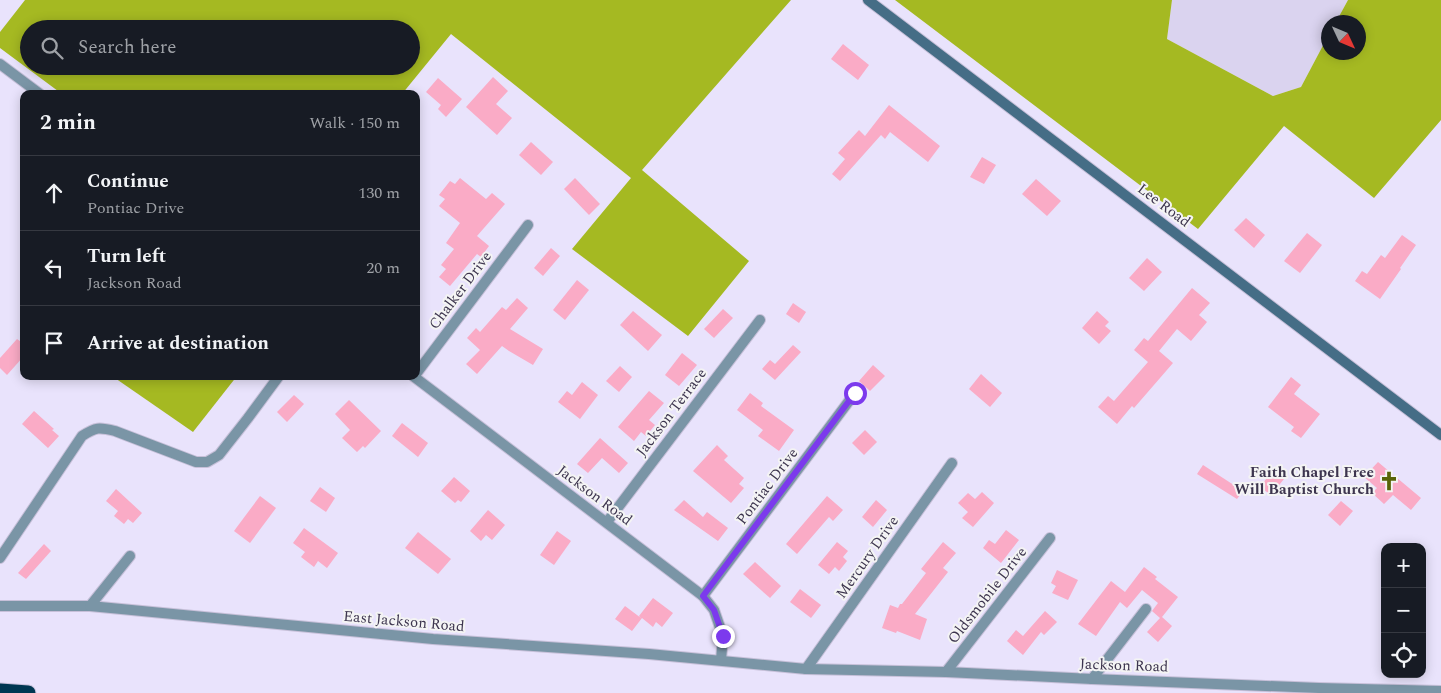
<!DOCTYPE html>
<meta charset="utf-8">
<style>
body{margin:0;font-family:Spectral,serif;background:#242831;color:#f1f3f6}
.controls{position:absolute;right:15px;bottom:15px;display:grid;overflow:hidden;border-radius:10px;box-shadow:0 2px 12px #0003}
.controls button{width:45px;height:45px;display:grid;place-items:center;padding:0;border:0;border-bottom:1px solid #363941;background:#171b24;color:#f1f3f6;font:25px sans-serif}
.compass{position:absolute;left:1321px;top:15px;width:45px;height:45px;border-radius:50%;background:#171b24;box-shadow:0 2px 12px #0003;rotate:134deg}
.stop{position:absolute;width:15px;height:15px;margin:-11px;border:4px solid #7c3aed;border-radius:50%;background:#fff}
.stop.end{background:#7c3aed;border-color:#fff;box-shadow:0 1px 5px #0008}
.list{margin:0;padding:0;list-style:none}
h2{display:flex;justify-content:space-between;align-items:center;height:65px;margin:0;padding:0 20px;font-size:21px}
h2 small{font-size:16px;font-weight:400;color:#9ea1a6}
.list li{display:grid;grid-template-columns:32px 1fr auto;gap:15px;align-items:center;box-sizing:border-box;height:75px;padding:0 20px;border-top:1px solid #363941}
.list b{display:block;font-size:19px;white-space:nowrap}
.list p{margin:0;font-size:16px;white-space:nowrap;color:#9ea1a6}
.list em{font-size:16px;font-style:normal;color:#9ea1a6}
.icon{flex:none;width:28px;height:28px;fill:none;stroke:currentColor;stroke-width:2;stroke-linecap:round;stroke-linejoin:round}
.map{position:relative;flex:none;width:1441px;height:693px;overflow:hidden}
.search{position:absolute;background:#171b24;box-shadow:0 2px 12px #0003;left:20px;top:20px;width:400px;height:55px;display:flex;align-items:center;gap:12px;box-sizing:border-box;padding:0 18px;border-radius:28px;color:#9ea1a6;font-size:19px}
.panel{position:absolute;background:#171b24;box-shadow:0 2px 12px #0003;left:20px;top:90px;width:400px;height:290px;border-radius:10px}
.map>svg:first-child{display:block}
.built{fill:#dad3ef}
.forest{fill:#a5b922;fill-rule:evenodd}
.building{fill:#faabc6}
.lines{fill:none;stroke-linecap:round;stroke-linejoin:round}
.street-casing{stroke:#c7c0d9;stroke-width:12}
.secondary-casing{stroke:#c7c0d9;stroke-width:12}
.highway-casing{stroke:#c7c0d9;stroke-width:17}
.street{stroke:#7a95a6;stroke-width:10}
.secondary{stroke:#456d86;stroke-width:10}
.highway{stroke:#003752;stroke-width:15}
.route{stroke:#7c3aed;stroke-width:6}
.labels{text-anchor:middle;stroke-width:4;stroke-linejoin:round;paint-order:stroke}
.street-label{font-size:15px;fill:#3d354f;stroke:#f4f4f4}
.poi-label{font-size:15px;font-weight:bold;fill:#3d354f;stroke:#f4f4f4;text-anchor:end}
</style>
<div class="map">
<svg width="1441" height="693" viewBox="0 0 1441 693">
<rect width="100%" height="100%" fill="#e9e3fc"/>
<polygon class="built" points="1172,0 1348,0 1336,22 1328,22 1328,36 1301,87 1273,96 1167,39"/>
<g class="forest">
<path d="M25,0H791L642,170L749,261L688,336L572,249L631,178L451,34L402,94H62L0,48V32ZM29,29H411V66H29Z"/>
<polygon points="895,0 1172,0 1167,39 1273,96 1301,87 1328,36 1328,52 1358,52 1358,22 1336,22 1348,0 1441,0 1441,120 1374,198 1284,126 1198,229"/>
<polygon points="112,376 237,376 193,432"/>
</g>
<g class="building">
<polygon points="843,44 869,65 858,80 831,59"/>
<polygon points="493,77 508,91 496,104 512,118 497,135 466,107"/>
<polygon points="438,78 462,99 446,117 438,109 441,105 426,92"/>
<polygon points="889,105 940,146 928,162 890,132 885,139 881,135 840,181 832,174 845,159 838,153 859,130 865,136"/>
<polygon points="531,142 553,162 541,175 519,155"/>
<polygon points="982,157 996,165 984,184 970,177"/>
<polygon points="460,178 486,199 492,193 505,204 477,236 489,246 481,257 477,254 450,286 439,277 446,269 441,265 454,249 446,243 460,223 439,206 445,199 439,195 450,181 455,184"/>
<polygon points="575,178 600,204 589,215 564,189"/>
<polygon points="1036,179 1061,201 1047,216 1022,194"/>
<polygon points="1246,218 1265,235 1254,248 1234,230"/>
<polygon points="1307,233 1322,245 1300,273 1284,261"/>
<polygon points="1402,235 1416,245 1400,268 1401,269 1380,299 1355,281 1362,271 1367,274 1381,255 1385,258"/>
<polygon points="551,248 560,256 543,276 534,268"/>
<polygon points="1147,258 1162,272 1144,291 1129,278"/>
<polygon points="577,280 589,290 565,320 553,310"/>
<polygon points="1192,288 1210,303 1199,315 1207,322 1191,341 1177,329 1159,351 1173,363 1134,408 1132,406 1117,424 1098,407 1108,396 1114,401 1148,362 1134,350 1144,338 1148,341"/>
<polygon points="517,298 528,308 510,329 543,349 533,365 509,351 502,346 477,374 466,364 480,350 467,338 476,328 480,332 502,307 506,310"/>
<polygon points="793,303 806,312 799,323 786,314"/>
<polygon points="723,309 733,318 714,338 704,329"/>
<polygon points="633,311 662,335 648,351 620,325"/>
<polygon points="1097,311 1109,322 1105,326 1111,331 1099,344 1082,328"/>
<polygon points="17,339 24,344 24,356 7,375 0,368 0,358"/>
<polygon points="793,345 801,352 775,380 762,369 770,360 775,364"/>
<polygon points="682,353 697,365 679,386 665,375"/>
<polygon points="873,365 885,376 870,391 859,381"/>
<polygon points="620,366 632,377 619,392 606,381"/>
<polygon points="981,374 1002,393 990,407 969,389"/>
<polygon points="1291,377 1301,385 1294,394 1320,414 1301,438 1291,431 1294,427 1268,407"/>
<polygon points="582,382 598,395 580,419 558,402 567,391 572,395"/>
<polygon points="649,391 664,403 649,420 655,425 646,436 641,432 634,441 618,427"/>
<polygon points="750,393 763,403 761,406 794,430 779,451 758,436 763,430 737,410"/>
<polygon points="294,395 304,404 287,422 277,412"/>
<polygon points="349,400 381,431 365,448 363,446 357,452 342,438 350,430 335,414"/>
<polygon points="34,411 54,429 52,430 59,436 48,448 22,424"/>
<polygon points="402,423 428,443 418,457 392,436"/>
<polygon points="865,430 877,442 864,455 852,443"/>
<polygon points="600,438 628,463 619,473 602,458 588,473 577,464"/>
<polygon points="717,445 728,456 724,460 744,478 739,484 744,488 731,503 693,471"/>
<polygon points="1378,462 1421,498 1411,510 1393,495 1384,504 1372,493 1377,488 1364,477"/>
<polygon points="1203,465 1243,491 1237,499 1197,474"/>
<polygon points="1273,470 1284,479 1271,495 1260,487"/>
<polygon points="454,477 470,491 461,502 458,500 455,503 441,491"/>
<polygon points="320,487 335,498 326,512 310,501"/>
<polygon points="116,489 142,513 133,523 128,519 124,524 114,516 118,511 106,501"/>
<polygon points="982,492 994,503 973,527 962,518 968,512 958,503 968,493 975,499"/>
<polygon points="260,496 276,508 250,543 234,531"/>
<polygon points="827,496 843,510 833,521 829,517 797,554 786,544"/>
<polygon points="684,500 703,517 707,512 728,528 718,541 674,510"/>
<polygon points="876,500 887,510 873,527 862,517"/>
<polygon points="1341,501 1353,511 1340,526 1328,515"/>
<polygon points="488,510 505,525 492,540 486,535 481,541 470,531"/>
<polygon points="304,528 338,553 327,568 318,561 314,567 301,557 305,552 293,543"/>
<polygon points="1006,530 1019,540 1001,563 983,548 989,540 995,544"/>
<polygon points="557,531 571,541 554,565 540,555"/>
<polygon points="418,532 451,559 438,574 405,548"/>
<polygon points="837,542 848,551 843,557 847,561 839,571 835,567 829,574 818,565"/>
<polygon points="943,542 956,553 943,568 948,572 915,614 927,619 920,640 897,631 896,633 882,628 890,605 898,608 900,604 902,604 926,573 921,569"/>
<polygon points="44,544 51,551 26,579 18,573"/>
<polygon points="755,562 781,586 770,598 743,574"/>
<polygon points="1144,567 1157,577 1155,579 1178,597 1162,617 1172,626 1158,642 1147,632 1160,618 1152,611 1158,603 1142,590 1127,608 1120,602 1096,636 1078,624 1111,581 1125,592"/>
<polygon points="1057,570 1078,580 1068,600 1052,593 1056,586 1051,583"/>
<polygon points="800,589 821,605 811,618 790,602"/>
<polygon points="653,598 673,613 662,627 656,622 653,627 642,618 632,631 615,619 625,606 641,618 639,616"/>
<polygon points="1045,611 1057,622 1044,635 1041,632 1023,655 1007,641 1016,630 1023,636"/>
</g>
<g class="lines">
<defs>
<g id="street">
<polyline points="0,64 40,94"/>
<polyline points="416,374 528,225"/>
<polyline points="413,376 703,596 714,610 723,636 721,660"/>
<polyline points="607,522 760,320"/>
<path d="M0,558L82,436C96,427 99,427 115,431L196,462H207L219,455L248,418L279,376"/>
<polyline points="703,596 855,393"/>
<polyline points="0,606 90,606 433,639 649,654 806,669 946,672 1092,679 1319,688 1441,691"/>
<polyline points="90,606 130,556"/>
<polyline points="806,669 952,463"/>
<polyline points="946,672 1050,538"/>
<polyline points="1092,679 1146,609"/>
</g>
<polyline id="secondary" points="868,0 1441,435"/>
<polyline id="highway" points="0,691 28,693"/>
</defs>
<use href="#street" class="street-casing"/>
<use href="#secondary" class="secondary-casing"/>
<use href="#highway" class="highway-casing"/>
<use href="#street" class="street"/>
<use href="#secondary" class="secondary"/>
<use href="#highway" class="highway"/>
</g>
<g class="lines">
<polyline class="route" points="723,636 714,610 703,596 855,393"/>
</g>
<defs>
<symbol id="church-bare" viewBox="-9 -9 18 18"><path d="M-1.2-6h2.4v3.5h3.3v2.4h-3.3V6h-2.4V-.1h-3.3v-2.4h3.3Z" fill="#596406" stroke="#f4f4f4" stroke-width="2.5" paint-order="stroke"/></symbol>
</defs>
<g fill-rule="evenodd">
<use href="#church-bare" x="1375" y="467" width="28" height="28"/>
</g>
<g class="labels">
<g class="street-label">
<text transform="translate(1164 205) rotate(37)" y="5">Lee Road</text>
<text transform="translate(460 290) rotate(-53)" y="5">Chalker Drive</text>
<text transform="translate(671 412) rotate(-53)" y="5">Jackson Terrace</text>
<text transform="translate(767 486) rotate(-53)" y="5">Pontiac Drive</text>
<text transform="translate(595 495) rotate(37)" y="5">Jackson Road</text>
<text transform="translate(867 557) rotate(-55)" y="5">Mercury Drive</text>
<text transform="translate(987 595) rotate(-52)" y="5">Oldsmobile Drive</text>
<text transform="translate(404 621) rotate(5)" y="5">East Jackson Road</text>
<text transform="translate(1124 665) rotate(2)" y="5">Jackson Road</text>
</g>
<g class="poi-label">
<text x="1374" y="477">Faith Chapel Free<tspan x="1374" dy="17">Will Baptist Church</tspan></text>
</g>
</g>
</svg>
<div class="controls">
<button>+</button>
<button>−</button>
<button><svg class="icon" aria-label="locate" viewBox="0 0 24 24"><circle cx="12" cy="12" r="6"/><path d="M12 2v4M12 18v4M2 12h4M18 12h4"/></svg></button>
</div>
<svg class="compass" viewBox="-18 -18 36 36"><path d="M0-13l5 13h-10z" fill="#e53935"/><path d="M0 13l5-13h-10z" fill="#9ea1a6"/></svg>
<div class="stop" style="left:855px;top:393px"></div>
<div class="stop end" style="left:723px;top:636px"></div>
<div class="search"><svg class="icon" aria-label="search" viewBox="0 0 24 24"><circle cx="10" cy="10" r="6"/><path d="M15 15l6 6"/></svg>Search here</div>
<section class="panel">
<h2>2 min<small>Walk · 150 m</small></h2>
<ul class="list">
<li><svg class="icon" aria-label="ahead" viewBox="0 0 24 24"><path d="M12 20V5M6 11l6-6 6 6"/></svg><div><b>Continue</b><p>Pontiac Drive</p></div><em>130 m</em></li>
<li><svg class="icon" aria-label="left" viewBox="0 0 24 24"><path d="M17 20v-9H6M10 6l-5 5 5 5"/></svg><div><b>Turn left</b><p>Jackson Road</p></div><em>20 m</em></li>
<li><svg class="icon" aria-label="arrive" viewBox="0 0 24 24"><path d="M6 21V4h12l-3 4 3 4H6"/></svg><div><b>Arrive at destination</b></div></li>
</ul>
</section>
</div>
